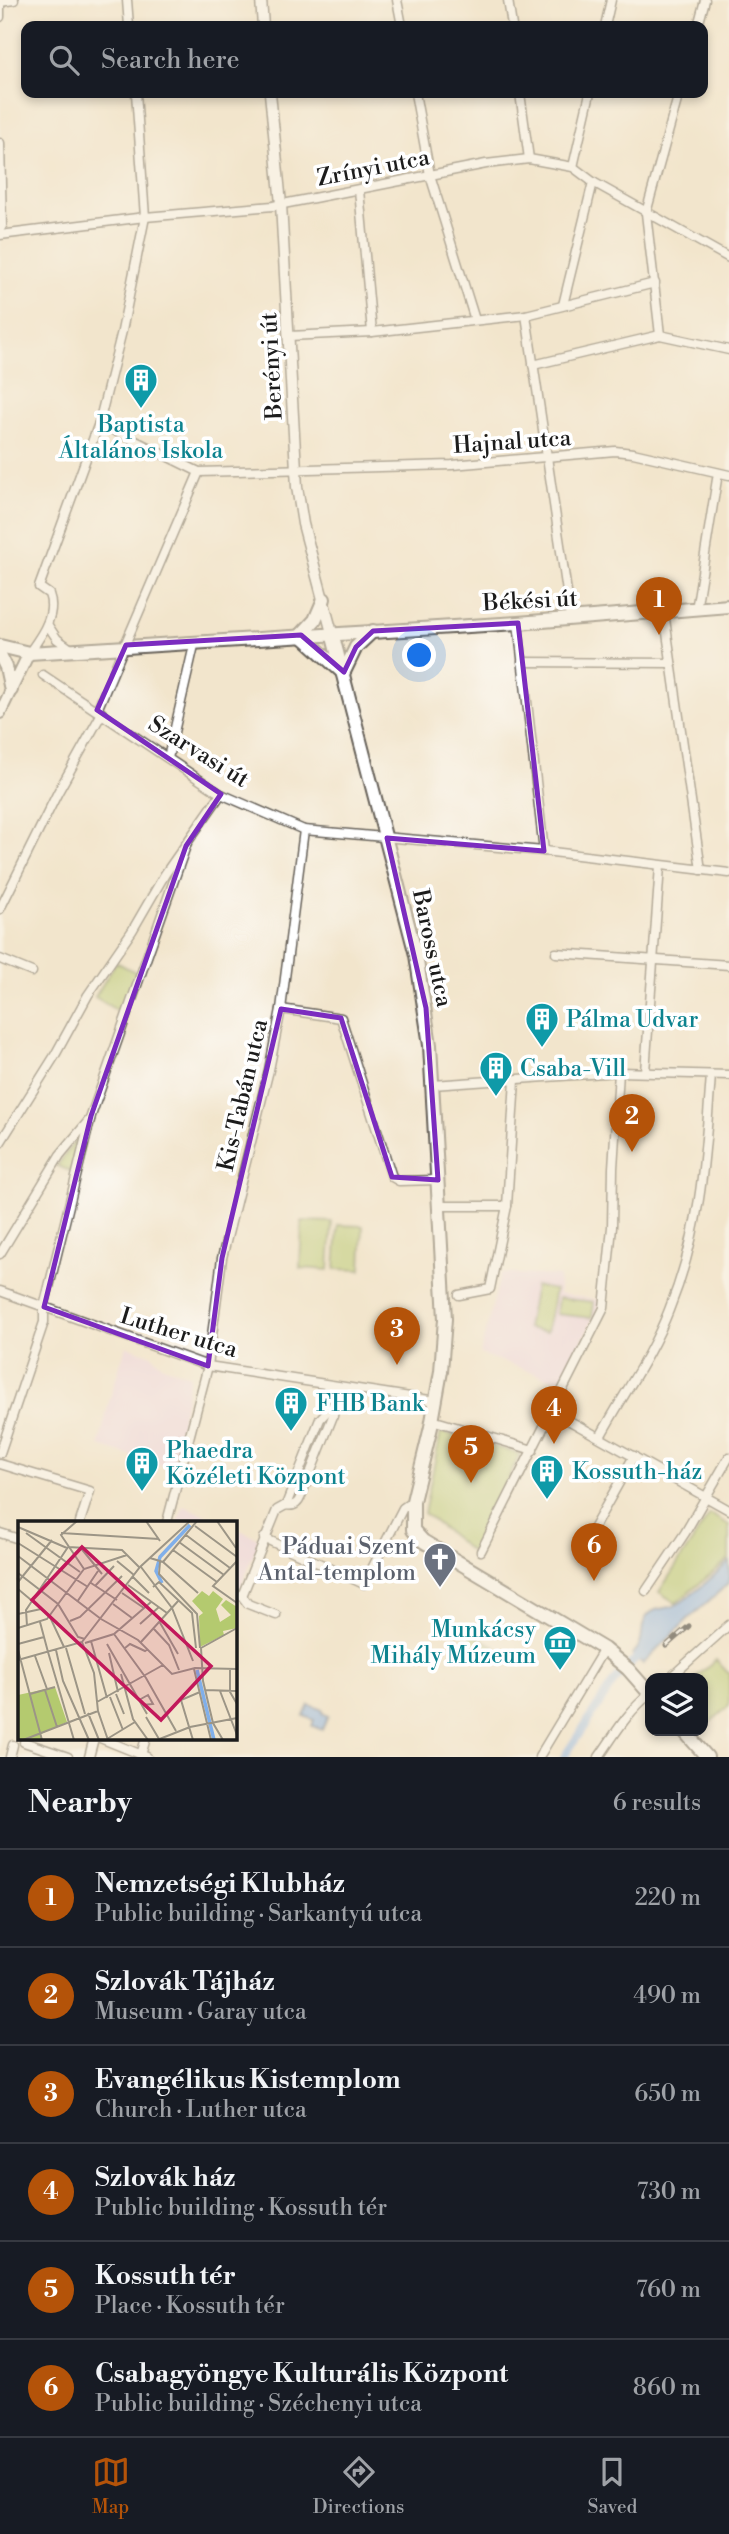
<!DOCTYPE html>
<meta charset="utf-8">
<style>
body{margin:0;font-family:"Libre Bodoni",serif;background:#242831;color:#f1f3f6}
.controls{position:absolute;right:21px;bottom:21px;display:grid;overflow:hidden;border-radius:14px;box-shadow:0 4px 10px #0003}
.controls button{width:63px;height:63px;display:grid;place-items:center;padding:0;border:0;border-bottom:2px solid #363941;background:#171b24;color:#f1f3f6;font:35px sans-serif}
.you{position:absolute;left:420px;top:656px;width:24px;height:24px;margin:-18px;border:5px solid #fff;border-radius:50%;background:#1a73e8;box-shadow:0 0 0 10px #1a73e833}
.badge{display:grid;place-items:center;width:46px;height:46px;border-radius:50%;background:#b45309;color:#fff;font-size:23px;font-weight:700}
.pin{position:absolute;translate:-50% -58px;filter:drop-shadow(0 2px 4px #0008)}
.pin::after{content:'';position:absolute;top:37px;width:24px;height:21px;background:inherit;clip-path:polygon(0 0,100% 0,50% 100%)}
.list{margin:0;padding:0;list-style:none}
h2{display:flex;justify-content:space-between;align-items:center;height:91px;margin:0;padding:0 28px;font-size:30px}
h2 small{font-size:23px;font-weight:400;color:#9ea1a6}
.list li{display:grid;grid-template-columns:46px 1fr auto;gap:21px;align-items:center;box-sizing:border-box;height:98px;padding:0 28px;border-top:2px solid #363941}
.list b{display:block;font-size:26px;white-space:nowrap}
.list p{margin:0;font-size:23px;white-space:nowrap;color:#9ea1a6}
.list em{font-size:23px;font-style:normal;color:#9ea1a6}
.icon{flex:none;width:38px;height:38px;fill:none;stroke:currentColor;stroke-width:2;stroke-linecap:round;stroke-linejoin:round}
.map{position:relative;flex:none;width:729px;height:1757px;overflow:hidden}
.search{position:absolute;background:#171b24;box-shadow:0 4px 10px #0003;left:21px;right:21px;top:21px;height:77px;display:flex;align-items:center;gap:18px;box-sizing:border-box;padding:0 24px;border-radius:14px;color:#9ea1a6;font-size:26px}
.sheet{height:679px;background:#171b24}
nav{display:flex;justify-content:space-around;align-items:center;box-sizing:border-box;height:98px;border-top:2px solid #363941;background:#171b24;font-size:19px;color:#9ea1a6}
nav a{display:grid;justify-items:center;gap:4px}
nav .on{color:#b45309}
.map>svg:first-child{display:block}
.built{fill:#edd0e8}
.green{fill:#b4ca6f;stroke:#687346;stroke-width:2}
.water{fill:#80afea;stroke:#4e6683;stroke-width:2}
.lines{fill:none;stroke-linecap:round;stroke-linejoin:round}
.canal{stroke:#80afea;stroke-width:8}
.minor-casing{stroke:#67625a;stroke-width:11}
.tertiary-casing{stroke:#67625a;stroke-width:13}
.secondary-casing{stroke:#67625a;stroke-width:14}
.primary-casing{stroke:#67625a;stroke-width:16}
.minor{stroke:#fff;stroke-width:8}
.tertiary{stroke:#fff;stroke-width:10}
.secondary{stroke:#fff;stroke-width:10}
.primary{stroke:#fff;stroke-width:12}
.rail-casing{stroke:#1c1c1c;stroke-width:5}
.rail{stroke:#fff;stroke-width:2.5;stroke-dasharray:8;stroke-linecap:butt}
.marked{fill:none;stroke:#7b2cbf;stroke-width:5;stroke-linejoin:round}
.labels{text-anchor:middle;stroke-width:7;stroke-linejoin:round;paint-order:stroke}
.street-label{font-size:23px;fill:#1c1c1c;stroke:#fff}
.culture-label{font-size:23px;fill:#0d838f;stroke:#fff;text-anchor:start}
.worship-label{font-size:23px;fill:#5b616d;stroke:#fff;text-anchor:end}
.inset-river{fill:none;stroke:#80afea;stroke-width:3.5}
.inset-road{fill:none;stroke:#9c9586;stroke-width:2}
.view{fill:#c2185b;fill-opacity:0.15;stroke:#c2185b;stroke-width:3.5}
.inset-edge{fill:none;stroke:#1c1c1c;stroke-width:3.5}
</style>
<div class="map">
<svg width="729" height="1757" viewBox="0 0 729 1757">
<rect width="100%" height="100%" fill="#fff"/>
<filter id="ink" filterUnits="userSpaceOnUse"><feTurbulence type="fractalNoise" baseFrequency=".0143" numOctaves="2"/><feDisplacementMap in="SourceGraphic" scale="14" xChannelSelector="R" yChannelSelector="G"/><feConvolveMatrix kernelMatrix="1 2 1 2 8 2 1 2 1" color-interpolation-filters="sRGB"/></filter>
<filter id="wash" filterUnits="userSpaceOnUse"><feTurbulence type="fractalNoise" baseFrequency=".00686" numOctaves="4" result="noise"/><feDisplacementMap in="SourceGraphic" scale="28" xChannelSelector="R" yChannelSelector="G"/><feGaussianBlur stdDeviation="1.57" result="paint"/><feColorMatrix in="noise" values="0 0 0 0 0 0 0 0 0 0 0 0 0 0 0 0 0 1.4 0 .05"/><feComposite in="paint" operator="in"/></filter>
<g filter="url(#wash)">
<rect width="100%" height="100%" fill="#f2e5cc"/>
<g class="built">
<polygon points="501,1273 559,1276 559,1294 601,1300 600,1306 561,1382 480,1354"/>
<polygon points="126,1346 152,1355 163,1366 190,1375 173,1469 99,1446 109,1401"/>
<polygon points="184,1506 222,1522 177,1522"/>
<polygon points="235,1528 260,1539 238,1594 235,1593"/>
</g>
<g class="green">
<polygon points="116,962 137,973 121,1013 95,997"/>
<polygon points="82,1131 86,1132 75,1173 57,1166"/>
<polygon points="302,1221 332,1222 329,1270 300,1268"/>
<polygon points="338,1225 363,1226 361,1270 335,1269"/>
<polygon points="535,1286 555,1290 547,1332 527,1328"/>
<polygon points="558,1298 594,1302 592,1318 556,1314"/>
<polygon points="441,1432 520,1454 473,1553 424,1513"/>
<polygon points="710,1514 729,1525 729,1559 676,1603 659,1592"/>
<polygon points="471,1634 495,1646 489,1658 465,1646"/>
<polygon points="716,1660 729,1674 729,1706 706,1726 703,1723 703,1678 695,1678"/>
</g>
<g class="water">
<path d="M729,1562V1583L687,1620L643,1664L633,1654C648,1638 637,1629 648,1615C656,1606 669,1610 678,1604C696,1593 713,1576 729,1562Z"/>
<polygon points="309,1705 323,1710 322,1713 328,1716 322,1730 312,1726 314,1720 304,1716"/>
</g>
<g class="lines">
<polyline class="canal" points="564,1757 613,1683 644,1650"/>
</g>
</g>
<g filter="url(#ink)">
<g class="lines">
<defs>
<g id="minor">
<polyline points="127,0 129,26"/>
<polyline points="397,0 402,26"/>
<polyline points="508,0 512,26"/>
<polyline points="0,2 14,0"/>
<polyline points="0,17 0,0"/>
<polyline points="605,26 611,0"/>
<polyline points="698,26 705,0"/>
<polyline points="415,93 430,175 475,320"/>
<polyline points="520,93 529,159"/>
<polyline points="0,143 2,226 0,229"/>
<polyline points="573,167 590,93"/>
<polyline points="359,190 372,332"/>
<polyline points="0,235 145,217 273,206 486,164 529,159 573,167 593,182 729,258"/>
<polyline points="563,305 593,182"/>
<polyline points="526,315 571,619"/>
<polyline points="660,335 646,213 679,93"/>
<polyline points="289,336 372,332 526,315 655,283"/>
<polyline points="533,365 660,335 729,350"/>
<polyline points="99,423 199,472 452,465 615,451 633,453 729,475"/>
<polyline points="696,610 718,473"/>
<polyline points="664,612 701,870"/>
<polyline points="518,623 544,851"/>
<polyline points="47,624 57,639 71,649"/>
<path d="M29,653C41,636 57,615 49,594L39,587L99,423L122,331L145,217L136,93"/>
<polyline points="522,662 671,663"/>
<polyline points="43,675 221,794 304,830 544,851 729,873"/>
<polyline points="97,710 199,472"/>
<polyline points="168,758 195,641"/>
<polyline points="0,909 58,792 102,713"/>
<polyline points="556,953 729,965"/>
<polyline points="0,959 32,972"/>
<polyline points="281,1009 341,1018 392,1177 399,1181 438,1180"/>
<polyline points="645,1072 660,866"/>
<polyline points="433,1085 619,1072 729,1075"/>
<polyline points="0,1143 54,1057 88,995 132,931 165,874 221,794"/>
<polyline points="439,1206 507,1206 515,1080"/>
<polyline points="0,1254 60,1155 90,1119"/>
<polyline points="0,1291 208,1366 436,1401"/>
<polyline points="459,1295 490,1289 507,1206"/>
<polyline points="552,1411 729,1510"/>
<polyline points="432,1420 533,1450"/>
<path d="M600,1437C623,1395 652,1354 669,1310C701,1231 705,1158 711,1075"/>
<polyline points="0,1453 44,1322 44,1307 91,1116 186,846"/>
<polyline points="0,1464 90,1491 80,1522"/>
<polyline points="286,1505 320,1419 334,1404"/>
<polyline points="167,1522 208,1366 222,1258 269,1070 281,1009 304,830"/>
<polyline points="0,1533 19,1539"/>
<polyline points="264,1538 364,1584 403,1508 413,1501"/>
<polyline points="588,1538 634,1456"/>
<polyline points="481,1551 604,1308 612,1227 613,1168 619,1072"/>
<polyline points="19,1575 19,1577"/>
<polyline points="646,1591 685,1533 729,1457"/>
<path d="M276,1615L248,1604L242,1596L277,1510L286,1505C294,1507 298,1504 301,1496L333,1416L339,1387"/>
<polyline points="670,1678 729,1625"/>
<polyline points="100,1738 147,1757"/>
<polyline points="24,1742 68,1757"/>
<polyline points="141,1755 146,1738"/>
<polyline points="10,1757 13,1745"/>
<polyline points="89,1757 94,1738"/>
<polyline points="539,1757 604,1649"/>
<path d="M599,1757C615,1734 628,1711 650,1694"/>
</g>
<g id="tertiary">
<polyline points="261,0 263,26"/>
<polyline points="270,93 281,204 297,487 303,524 332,633"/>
</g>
<polyline id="secondary" points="0,713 29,653"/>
<g id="primary">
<polyline points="332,633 416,955 430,1045 445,1319 441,1371 431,1427 413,1501 413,1530 423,1541 604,1649 628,1669 650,1694"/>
<polyline points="301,635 341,671"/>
<polyline points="301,635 315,620 324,599"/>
<polyline points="0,646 29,653 518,623 729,606"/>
<polyline points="0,655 6,667 11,690"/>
<polyline points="343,674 356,647 373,631"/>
<polyline points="684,1731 707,1757"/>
</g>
</defs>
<use href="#minor" class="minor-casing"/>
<use href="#tertiary" class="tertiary-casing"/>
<use href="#secondary" class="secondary-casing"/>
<use href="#primary" class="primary-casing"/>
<use href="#minor" class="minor"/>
<use href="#tertiary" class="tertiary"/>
<use href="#secondary" class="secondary"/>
<use href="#primary" class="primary"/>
<defs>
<polyline id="rail" points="666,1646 689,1626"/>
</defs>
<use href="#rail" class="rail-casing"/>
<use href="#rail" class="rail"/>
</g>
</g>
<path d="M0 0H729V1757H0ZM518,623L544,851L387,838L426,1008L438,1180L392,1177L341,1018L281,1009L222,1258L208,1366L44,1307L91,1116L186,846L221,794L97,710L126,645L301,635L344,672L356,647L373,631Z" fill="#f2e5cc" fill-opacity=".55" fill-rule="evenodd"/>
<path class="marked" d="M518,623L544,851L387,838L426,1008L438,1180L392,1177L341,1018L281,1009L222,1258L208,1366L44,1307L91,1116L186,846L221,794L97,710L126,645L301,635L344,672L356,647L373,631Z"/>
<defs>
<symbol id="building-pin" viewBox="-11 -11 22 30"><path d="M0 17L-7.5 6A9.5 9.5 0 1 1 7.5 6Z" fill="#0f9aa8" stroke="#fff"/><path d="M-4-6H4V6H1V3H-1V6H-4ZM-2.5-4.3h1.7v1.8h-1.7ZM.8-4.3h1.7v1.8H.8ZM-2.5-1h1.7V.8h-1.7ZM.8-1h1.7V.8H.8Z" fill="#fff"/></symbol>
<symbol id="church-pin" viewBox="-11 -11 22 30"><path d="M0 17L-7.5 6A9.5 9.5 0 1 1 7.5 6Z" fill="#6b7280" stroke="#fff"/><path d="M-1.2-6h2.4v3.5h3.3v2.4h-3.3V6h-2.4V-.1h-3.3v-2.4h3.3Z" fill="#fff"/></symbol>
<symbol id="museum-pin" viewBox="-11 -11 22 30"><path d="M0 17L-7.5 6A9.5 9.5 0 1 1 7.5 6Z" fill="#0f9aa8" stroke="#fff"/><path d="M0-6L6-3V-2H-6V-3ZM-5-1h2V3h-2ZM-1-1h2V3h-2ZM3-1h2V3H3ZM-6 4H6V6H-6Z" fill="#fff"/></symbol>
</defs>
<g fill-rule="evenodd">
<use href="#building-pin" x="122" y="361" width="38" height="52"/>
<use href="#building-pin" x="523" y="1000" width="38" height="52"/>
<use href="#building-pin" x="477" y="1049" width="38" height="52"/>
<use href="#building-pin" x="272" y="1384" width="38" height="52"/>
<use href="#building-pin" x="123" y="1444" width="38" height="52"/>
<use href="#building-pin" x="528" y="1452" width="38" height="52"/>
<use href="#church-pin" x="421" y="1540" width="38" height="52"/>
<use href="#museum-pin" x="541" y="1623" width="38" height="52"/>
</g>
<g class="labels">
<g class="street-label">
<text transform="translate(373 167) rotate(-11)" y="8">Zrínyi utca</text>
<text transform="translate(271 366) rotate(-93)" y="8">Berényi út</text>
<text transform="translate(512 441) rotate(-4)" y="8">Hajnal utca</text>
<text transform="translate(530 600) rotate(-3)" y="8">Békési út</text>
<text transform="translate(199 751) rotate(32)" y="8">Szarvasi út</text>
<text transform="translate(433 948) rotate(78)" y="8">Baross utca</text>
<text transform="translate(242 1095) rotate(-77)" y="8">Kis-Tabán utca</text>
<text transform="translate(179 1332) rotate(17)" y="8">Luther utca</text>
</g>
<g class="culture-label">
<text x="141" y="432" text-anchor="middle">Baptista<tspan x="141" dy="26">Általános Iskola</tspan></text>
<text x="566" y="1027">Pálma Udvar</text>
<text x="520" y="1076">Csaba-Vill</text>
<text x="316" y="1411">FHB Bank</text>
<text x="166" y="1458">Phaedra<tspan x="166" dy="26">Közéleti Központ</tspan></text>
<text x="572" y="1479">Kossuth-ház</text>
<text x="536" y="1637" text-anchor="end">Munkácsy<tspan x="536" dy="26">Mihály Múzeum</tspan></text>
</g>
<g class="worship-label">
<text x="416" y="1554">Páduai Szent<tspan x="416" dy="26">Antal-templom</tspan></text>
</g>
</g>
<g transform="translate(18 1521)">
<rect width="219" height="219" fill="#f2e5cc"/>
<path d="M184,70L191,75L195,70L205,78L198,88L202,101L213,94L203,84L208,79L219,86V107L205,110L206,114L182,126L181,95L185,92L174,80ZM37,166L49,201L23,213L24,219H0V174Z" fill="#b4ca6f"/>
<path class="inset-river" d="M144,62L138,50L142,36L172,4M179,149L196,219"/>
<path class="inset-road" d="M59,0L43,14L66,48M128,0L142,20M199,0L218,27M177,5L219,36M0,6L49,27M8,12L62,51M43,12L141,18M168,14L212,47M161,21L206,54M0,22L70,66M50,26L104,29L121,46M62,26L84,53M155,29L199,61M0,35L83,98M132,37L145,41L180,72M99,40L116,54M219,40L195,65L219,82M142,41L141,53L179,93L182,127M145,41L179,0M123,46L154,87L175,140M0,52L40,83L60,116L67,118M115,56L131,72M0,61L34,19M73,62L99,79M110,64L149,92M77,65L96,45M135,66L141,61L174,92L178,127M0,68L31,94L46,126M104,72L126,87M59,81L80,50M95,83L114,97M0,93L23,88M83,98L120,119L154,153L177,147L219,148M52,100L62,96L104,55M141,100L160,133M22,101L30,131M122,103L141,86M9,105L8,89L50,26M0,107L29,98L66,48L109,34M135,107L151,124L161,149M96,113L128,157L158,210M73,120L89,177M64,121L76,152L80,190L90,219M123,121L161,79M67,122L96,113L133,81M0,123L26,116M89,123L129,193M48,127L67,193M107,127L112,123L127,130L130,128M183,127L185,160L195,202L205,219M183,127L219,107M0,129L24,219M38,129L45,160L71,219M30,131L56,219M91,132L100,171M17,135L29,168M0,139L64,121L122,46L172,0M176,148L193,219M212,148V171L219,183M103,153L115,198L130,219M27,169L39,206M187,169L219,170M202,170L219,214M12,173L37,166M98,173L106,193M92,176L105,209M121,179L130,174L135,183L124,184M79,181L145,144M70,192L81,219M128,196L141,218M89,218L117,201M5,219L80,190M139,219L172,206L219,197M175,219L163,179L182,171"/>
<path class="view" d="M64,26L193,145L143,199L14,79Z"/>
<rect width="219" height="219" class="inset-edge"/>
</g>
</svg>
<div class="controls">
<button><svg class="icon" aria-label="layers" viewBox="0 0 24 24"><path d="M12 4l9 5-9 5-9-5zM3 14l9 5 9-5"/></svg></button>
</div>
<div class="you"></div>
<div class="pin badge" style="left:659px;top:635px">1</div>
<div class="pin badge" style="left:632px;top:1152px">2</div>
<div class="pin badge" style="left:397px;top:1365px">3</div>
<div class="pin badge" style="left:554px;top:1444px">4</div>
<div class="pin badge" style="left:471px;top:1483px">5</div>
<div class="pin badge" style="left:594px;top:1581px">6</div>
<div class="search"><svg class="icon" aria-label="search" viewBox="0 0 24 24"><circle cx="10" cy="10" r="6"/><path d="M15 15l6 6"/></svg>Search here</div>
</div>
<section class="sheet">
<h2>Nearby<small>6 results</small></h2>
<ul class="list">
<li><span class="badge">1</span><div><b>Nemzetségi Klubház</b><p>Public building · Sarkantyú utca</p></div><em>220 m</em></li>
<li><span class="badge">2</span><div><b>Szlovák Tájház</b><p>Museum · Garay utca</p></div><em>490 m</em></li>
<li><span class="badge">3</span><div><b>Evangélikus Kistemplom</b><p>Church · Luther utca</p></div><em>650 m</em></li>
<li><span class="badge">4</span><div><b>Szlovák ház</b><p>Public building · Kossuth tér</p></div><em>730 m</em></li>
<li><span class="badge">5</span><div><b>Kossuth tér</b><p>Place · Kossuth tér</p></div><em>760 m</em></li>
<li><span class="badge">6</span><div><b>Csabagyöngye Kulturális Központ</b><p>Public building · Széchenyi utca</p></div><em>860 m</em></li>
</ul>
</section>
<nav>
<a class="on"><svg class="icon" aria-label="map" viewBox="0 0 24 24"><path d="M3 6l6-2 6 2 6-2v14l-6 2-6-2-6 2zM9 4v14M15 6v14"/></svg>Map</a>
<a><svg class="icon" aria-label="directions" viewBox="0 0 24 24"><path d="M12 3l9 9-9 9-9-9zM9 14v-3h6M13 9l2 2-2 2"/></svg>Directions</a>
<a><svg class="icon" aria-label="saved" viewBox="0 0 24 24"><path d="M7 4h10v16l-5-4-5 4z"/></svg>Saved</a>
</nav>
